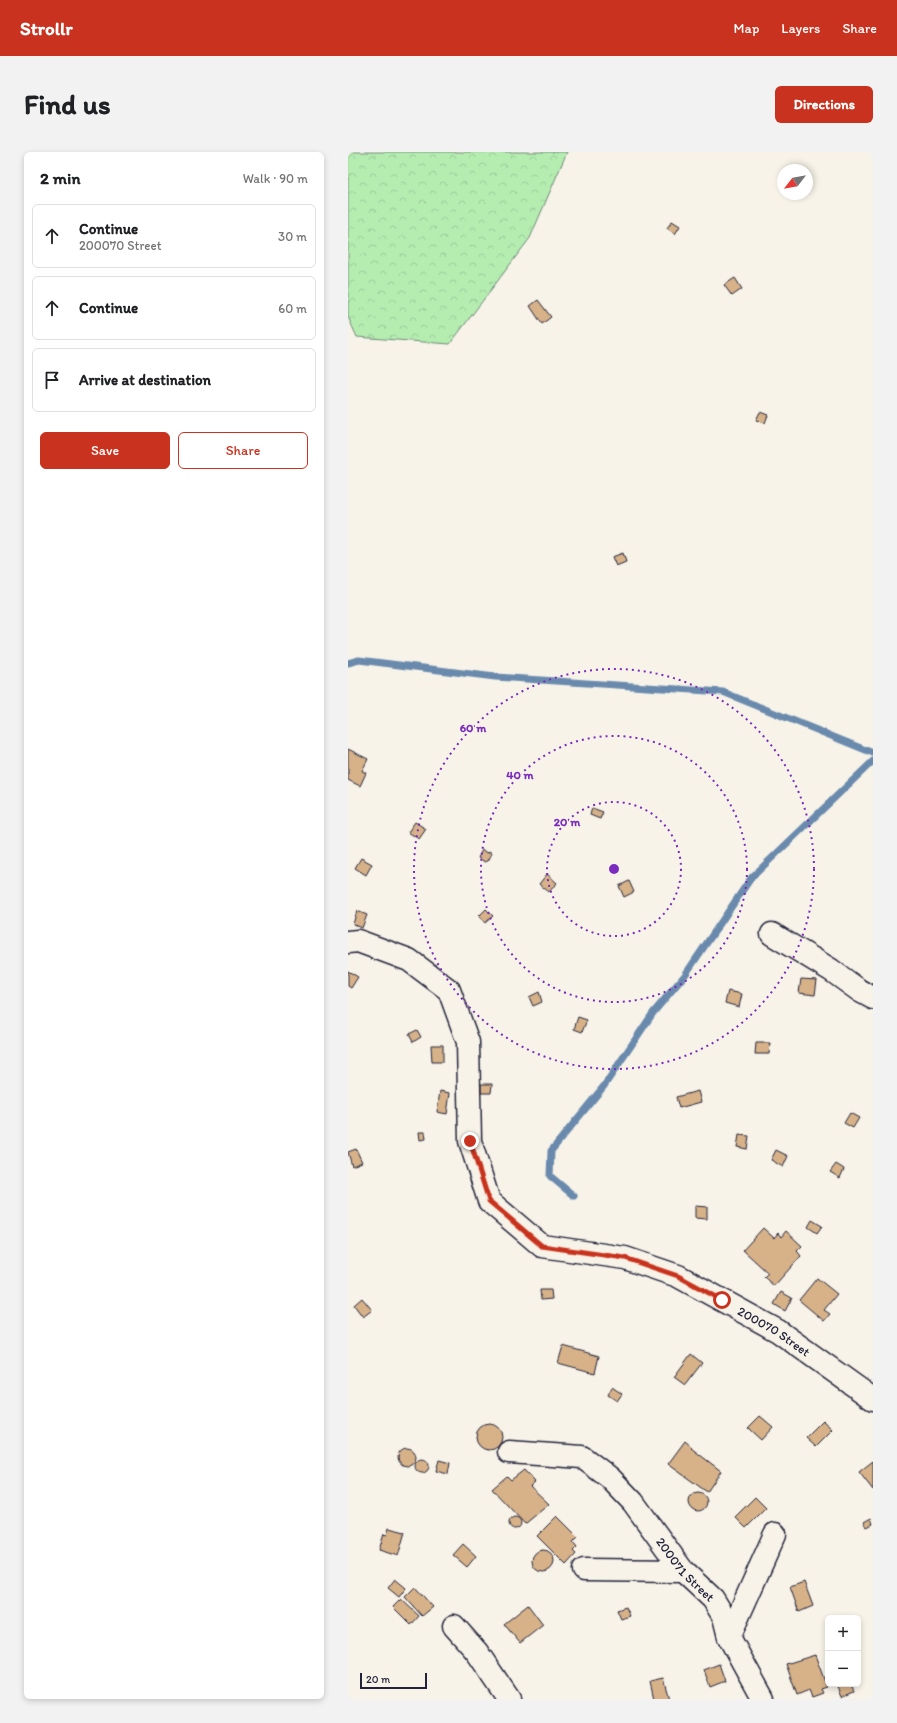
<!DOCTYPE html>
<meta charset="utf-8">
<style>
body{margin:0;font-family:Itim,sans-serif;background:#f2f2f2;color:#202124}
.controls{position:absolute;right:12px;bottom:12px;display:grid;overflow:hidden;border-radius:6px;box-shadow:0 2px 6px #0003}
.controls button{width:36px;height:36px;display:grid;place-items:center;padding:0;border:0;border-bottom:1px solid #e0e0e0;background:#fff;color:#202124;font:20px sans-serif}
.compass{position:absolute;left:429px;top:12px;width:36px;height:36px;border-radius:50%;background:#fff;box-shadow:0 2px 6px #0003;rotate:239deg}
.scale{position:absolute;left:12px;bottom:10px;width:67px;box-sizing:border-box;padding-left:4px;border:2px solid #22223b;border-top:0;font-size:11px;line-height:14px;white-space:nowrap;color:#22223b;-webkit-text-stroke:3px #f7f3e8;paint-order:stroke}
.stop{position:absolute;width:12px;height:12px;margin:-9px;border:3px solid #c8321e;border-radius:50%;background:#fff}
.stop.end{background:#c8321e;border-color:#fff;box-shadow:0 1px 4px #0008}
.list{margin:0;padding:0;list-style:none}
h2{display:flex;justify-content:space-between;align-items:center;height:52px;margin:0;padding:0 16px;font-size:17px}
h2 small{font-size:13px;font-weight:400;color:#757577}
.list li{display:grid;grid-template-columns:26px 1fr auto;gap:12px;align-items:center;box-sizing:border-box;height:64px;margin:0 8px 8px;padding:0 8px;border:1px solid #e0e0e0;border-radius:6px}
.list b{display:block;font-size:15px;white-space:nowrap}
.list p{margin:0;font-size:13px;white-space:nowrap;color:#757577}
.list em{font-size:13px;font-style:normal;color:#757577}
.actions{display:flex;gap:8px;padding:12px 16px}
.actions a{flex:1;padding:9px 0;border:1px solid #c8321e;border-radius:6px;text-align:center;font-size:14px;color:#c8321e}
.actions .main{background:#c8321e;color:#fff}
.icon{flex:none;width:22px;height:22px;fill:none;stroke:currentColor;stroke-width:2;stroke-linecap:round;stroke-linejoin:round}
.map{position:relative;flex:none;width:525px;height:1547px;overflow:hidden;border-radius:6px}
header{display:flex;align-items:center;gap:24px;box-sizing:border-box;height:56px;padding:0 20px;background:#c8321e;color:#fff}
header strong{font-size:19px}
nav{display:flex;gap:22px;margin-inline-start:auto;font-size:14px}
.intro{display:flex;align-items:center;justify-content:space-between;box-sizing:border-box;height:96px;padding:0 24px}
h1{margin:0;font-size:28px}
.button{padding:10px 18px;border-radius:6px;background:#c8321e;color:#fff;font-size:14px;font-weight:700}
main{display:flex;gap:24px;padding:0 24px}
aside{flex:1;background:#fff;border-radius:6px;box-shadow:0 2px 6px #0003}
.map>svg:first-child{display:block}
.forest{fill:url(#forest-crowns);stroke:#6c8876}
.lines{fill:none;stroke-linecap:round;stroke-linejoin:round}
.stream{stroke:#6b8aad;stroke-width:7}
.building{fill:#d7b288;stroke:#22223b}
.minor-casing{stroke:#22223b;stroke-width:25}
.minor{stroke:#f7f3e8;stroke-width:22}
.route{stroke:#c8321e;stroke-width:5}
.ring{fill:none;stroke:#7b2cbf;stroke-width:2;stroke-dasharray:2 4}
.labels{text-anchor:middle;stroke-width:3;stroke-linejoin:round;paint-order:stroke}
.street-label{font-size:13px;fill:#22223b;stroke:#f7f3e8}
.centre{fill:#7b2cbf;stroke:#f7f3e8;stroke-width:2}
.ring-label{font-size:12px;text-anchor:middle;font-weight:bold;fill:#7b2cbf;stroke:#f7f3e8;stroke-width:3;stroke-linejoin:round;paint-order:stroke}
</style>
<header>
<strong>Strollr</strong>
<nav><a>Map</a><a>Layers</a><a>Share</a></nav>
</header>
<div class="intro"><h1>Find us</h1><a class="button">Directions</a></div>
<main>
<aside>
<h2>2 min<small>Walk · 90 m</small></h2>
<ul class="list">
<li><svg class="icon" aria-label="ahead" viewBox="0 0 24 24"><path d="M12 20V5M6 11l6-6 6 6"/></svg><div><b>Continue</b><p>200070 Street</p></div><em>30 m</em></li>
<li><svg class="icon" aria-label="ahead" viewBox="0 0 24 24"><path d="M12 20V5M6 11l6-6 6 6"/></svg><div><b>Continue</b></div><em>60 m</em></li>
<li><svg class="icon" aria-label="arrive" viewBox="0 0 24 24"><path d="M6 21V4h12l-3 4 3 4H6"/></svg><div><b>Arrive at destination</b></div></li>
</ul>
<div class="actions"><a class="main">Save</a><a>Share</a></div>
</aside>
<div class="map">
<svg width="525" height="1547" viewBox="0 0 525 1547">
<defs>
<pattern id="forest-crowns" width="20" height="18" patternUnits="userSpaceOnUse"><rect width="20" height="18" fill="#b5edb1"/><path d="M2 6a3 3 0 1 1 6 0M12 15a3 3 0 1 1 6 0" fill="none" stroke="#9bcb99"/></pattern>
</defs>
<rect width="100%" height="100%" fill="#f7f3e8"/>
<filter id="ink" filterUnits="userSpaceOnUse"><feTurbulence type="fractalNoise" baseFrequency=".025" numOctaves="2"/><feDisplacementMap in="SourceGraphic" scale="8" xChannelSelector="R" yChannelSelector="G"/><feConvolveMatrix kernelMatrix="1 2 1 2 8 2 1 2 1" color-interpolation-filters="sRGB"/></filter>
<g filter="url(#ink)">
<polygon class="forest" points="0,0 219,0 182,86 102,192 9,185 0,165"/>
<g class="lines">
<g class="stream">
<polyline points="0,511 11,508 147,525 375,540 525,601"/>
<polyline points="226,1044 202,1024 203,999 256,934 305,861 337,823 403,726 525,609"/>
</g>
</g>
<g class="building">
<polygon points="324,69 332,74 327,82 319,76"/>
<polygon points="387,126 394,137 384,144 376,133"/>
<polygon points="190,148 203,165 194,172 182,154"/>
<polygon points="412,260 420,263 417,271 408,268"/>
<polygon points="275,401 278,410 268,414 264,405"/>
<polygon points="0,597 20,607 14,619 18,621 12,634 0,628"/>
<polygon points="244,656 255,660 252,667 242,663"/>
<polygon points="67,670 78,677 71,687 60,680"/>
<polygon points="134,698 140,701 141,699 144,701 140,709 137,710 130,706"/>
<polygon points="13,706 24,712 18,723 7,716"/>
<polygon points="199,722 209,731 201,740 191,732"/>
<polygon points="281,729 286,740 276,745 271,734"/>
<polygon points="138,757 145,764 137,771 131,764"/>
<polygon points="9,759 19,763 14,776 5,772"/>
<polygon points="0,819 10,825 3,836 0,834"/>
<polygon points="453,827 469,828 467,843 451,841"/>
<polygon points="380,839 394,842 391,855 377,851"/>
<polygon points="191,840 194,850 185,854 181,845"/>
<polygon points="230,865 239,868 234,880 226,877"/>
<polygon points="69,878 73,885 65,890 61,882"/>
<polygon points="408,891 422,891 421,902 407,902"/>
<polygon points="83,893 95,893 95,910 84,910"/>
<polygon points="133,932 144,932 143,941 133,941"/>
<polygon points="92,939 102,941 99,962 89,960"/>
<polygon points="350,939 353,950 331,956 328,945"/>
<polygon points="502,961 511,966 505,976 496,971"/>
<polygon points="71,980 77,980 78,987 72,988"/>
<polygon points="391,983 401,984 399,997 389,995"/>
<polygon points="8,997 14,1010 4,1014 0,1000"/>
<polygon points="428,998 440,1004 435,1015 423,1008"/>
<polygon points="488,1012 496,1017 492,1026 482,1020"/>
<polygon points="347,1054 359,1055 359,1067 347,1066"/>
<polygon points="464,1068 474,1074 469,1081 460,1075"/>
<polygon points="415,1076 426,1086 430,1081 433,1085 438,1079 454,1094 449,1099 453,1104 426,1134 416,1125 420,1121 395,1098"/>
<polygon points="469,1126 489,1142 476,1158 482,1162 476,1169 451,1148"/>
<polygon points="192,1138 203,1138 204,1147 193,1148"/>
<polygon points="433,1140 444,1146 437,1159 426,1152"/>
<polygon points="14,1146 24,1158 15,1165 6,1153"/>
<polygon points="215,1194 251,1204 247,1221 210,1211"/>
<polygon points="343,1202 354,1211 337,1233 326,1225"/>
<polygon points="264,1235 274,1242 269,1249 260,1243"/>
<polygon points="412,1264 425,1275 413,1288 400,1276"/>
<polygon points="475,1269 485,1278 468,1295 458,1286"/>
<circle cx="141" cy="1285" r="13"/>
<polygon points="337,1289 344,1295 343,1296 373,1319 359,1340 320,1312"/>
<circle cx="59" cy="1305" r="9"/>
<circle cx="74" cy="1314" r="7"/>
<polygon points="91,1308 102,1311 100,1322 88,1319"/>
<polygon points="525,1309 525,1338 511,1320"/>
<polygon points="176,1318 187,1330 182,1334 201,1352 177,1372 144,1337 159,1324 163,1328"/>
<circle cx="350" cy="1350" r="9"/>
<polygon points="407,1345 418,1356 398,1376 387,1365"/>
<polygon points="209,1364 230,1385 225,1390 229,1395 225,1399 228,1402 218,1413 189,1384"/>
<circle cx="167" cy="1371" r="6"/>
<polygon points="523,1366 525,1372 519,1375 516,1370"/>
<polygon points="41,1376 57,1380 50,1404 31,1398 36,1382 39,1383"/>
<polygon points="115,1392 128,1404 119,1415 105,1403"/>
<circle cx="195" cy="1409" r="11"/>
<polygon points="47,1427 58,1436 51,1445 40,1436"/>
<polygon points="456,1430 465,1454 451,1460 442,1435"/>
<polygon points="67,1435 85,1455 74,1464 57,1445"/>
<polygon points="53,1447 71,1464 63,1473 45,1455"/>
<polygon points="180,1453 195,1473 172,1491 156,1472"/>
<polygon points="278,1455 282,1464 273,1467 269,1458"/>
<polygon points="467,1503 479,1535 473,1537 475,1541 464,1545 461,1538 449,1543 438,1512"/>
<polygon points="371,1512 377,1529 362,1535 356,1518"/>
<polygon points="315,1526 321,1547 306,1547 302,1529"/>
<polygon points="489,1532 503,1532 506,1539 494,1544"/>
</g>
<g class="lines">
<defs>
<g id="minor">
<polyline points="424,782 483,818 512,839 525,846"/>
<path id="s1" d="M0,790L10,789L61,808L101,838L120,890L122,989L141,1049L194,1094L277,1106L330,1124L430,1179L525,1247"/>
<path id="s2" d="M161,1300L234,1305L262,1326L285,1350L335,1419L365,1447L376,1465L381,1485L415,1547"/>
<polyline points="236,1418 335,1419"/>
<polyline points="106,1474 129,1500 161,1547"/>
<polyline points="381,1485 427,1382"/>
</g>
</defs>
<use href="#minor" class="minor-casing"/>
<use href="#minor" class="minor"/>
</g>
</g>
<g class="lines" filter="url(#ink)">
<polyline class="route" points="122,989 141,1049 194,1094 277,1106 330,1124 374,1148"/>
</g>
<g class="ring">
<circle cx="266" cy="717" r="67"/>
<circle cx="266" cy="717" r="133"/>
<circle cx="266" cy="717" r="200"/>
</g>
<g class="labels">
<g class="street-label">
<text dy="5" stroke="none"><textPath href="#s1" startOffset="652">200070 Street</textPath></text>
<text dy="5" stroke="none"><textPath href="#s2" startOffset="227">200071 Street</textPath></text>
</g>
</g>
<circle cx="266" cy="717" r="6" class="centre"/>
<g class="ring-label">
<text x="125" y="580">60 m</text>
<text x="172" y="627">40 m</text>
<text x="219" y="674">20 m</text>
</g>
</svg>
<div class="controls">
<button>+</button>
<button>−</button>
</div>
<svg class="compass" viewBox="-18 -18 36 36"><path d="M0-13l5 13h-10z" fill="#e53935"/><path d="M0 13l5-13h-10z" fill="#757577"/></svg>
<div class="scale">20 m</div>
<div class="stop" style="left:374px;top:1148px"></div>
<div class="stop end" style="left:122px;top:989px"></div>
</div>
</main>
